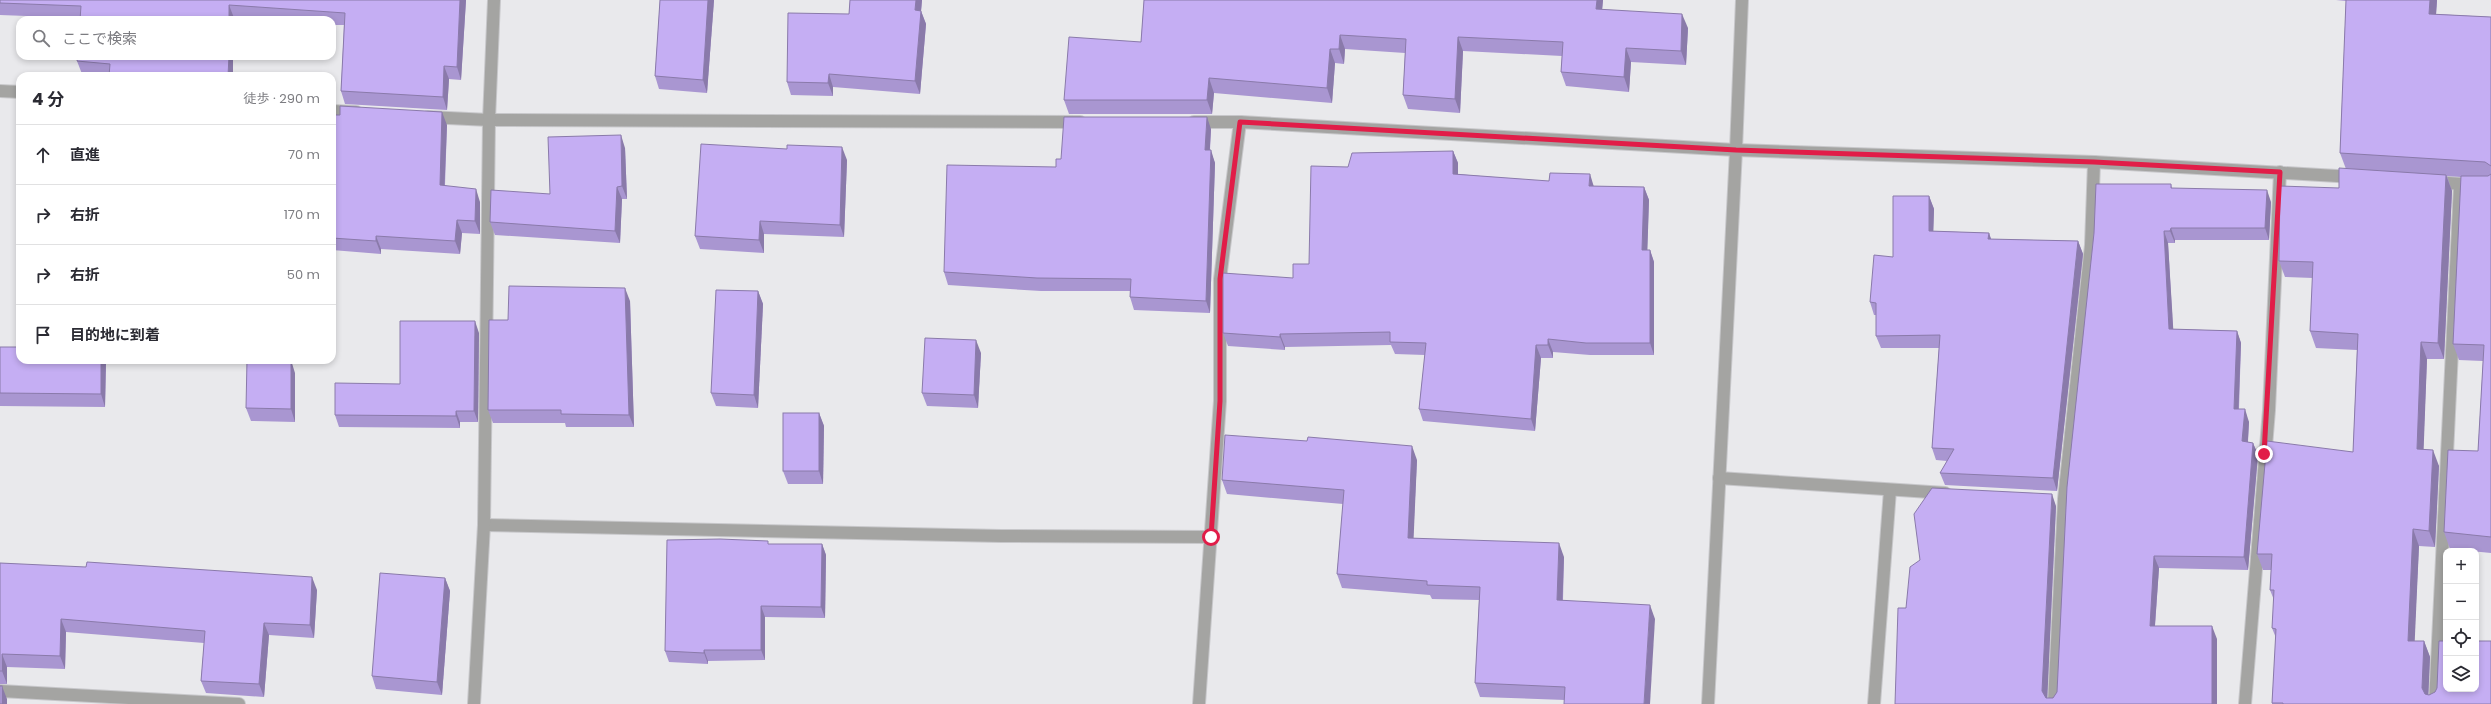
<!DOCTYPE html>
<html lang="ja">
<meta charset="utf-8">
<style>
body{margin:0;font-family:Poppins,"Noto Sans JP",sans-serif;background:#f7f7f7;color:#2b2b33}
.controls{position:absolute;right:12px;bottom:12px;display:grid;overflow:hidden;border-radius:8px;box-shadow:0 2px 6px #0003}
.controls button{width:36px;height:36px;display:grid;place-items:center;padding:0;border:0;border-bottom:1px solid #e1e1e2;background:#fff;color:#2b2b33;font:20px sans-serif}
.stop{position:absolute;width:12px;height:12px;margin:-9px;border:3px solid #e11d48;border-radius:50%;background:#fff}
.stop.end{background:#e11d48;border-color:#fff;box-shadow:0 1px 4px #0008}
.list{margin:0;padding:0;list-style:none}
h2{display:flex;justify-content:space-between;align-items:center;height:52px;margin:0;padding:0 16px;font-size:17px}
h2 small{font-size:13px;font-weight:400;color:#7c7c81}
.list li{display:grid;grid-template-columns:26px 1fr auto;gap:12px;align-items:center;box-sizing:border-box;height:60px;padding:0 16px;border-top:1px solid #e1e1e2}
.list b{display:block;font-size:15px;white-space:nowrap}
.list em{font-size:13px;font-style:normal;color:#7c7c81}
.icon{flex:none;width:22px;height:22px;fill:none;stroke:currentColor;stroke-width:2;stroke-linecap:round;stroke-linejoin:round}
.map{position:relative;flex:none;width:2491px;height:704px;overflow:hidden}
.search{position:absolute;background:#fff;box-shadow:0 2px 6px #0003;left:16px;top:16px;width:320px;height:44px;display:flex;align-items:center;gap:10px;box-sizing:border-box;padding:0 14px;border-radius:12px;color:#7c7c81;font-size:15px}
.panel{position:absolute;background:#fff;box-shadow:0 2px 6px #0003;left:16px;top:72px;width:320px;height:292px;border-radius:12px}
.map>svg:first-child{display:block}
.lines{fill:none;stroke-linecap:round;stroke-linejoin:round}
.minor-casing{stroke:#c7c7ca;stroke-width:14}
.minor{stroke:#a4a4a2;stroke-width:12}
.wall{fill:#a996d1}
.shaded-wall{fill:#8a7aaa}
.building{fill:#c5aef3;stroke:#8a7aaa}
.route{stroke:#e11d48;stroke-width:5}
</style>
<div class="map">
<svg width="2491" height="704" viewBox="0 0 2491 704">
<rect width="100%" height="100%" fill="#e9e9ec"/>
<g class="lines">
<defs>
<g id="minor">
<polyline points="0,91 20,92"/>
<polyline points="332,111 356,112"/>
<polyline points="428,117 489,120 1080,122"/>
<polyline points="1194,122 1240,122 1736,150 2094,162 2354,177"/>
<polyline points="2434,182 2491,186"/>
<polyline points="1719,478 1945,493"/>
<polyline points="484,525 1001,536 1211,537"/>
<polyline points="0,691 239,704"/>
<polyline points="474,704 484,525 489,120 494,0"/>
<polyline points="1199,704 1220,401 1220,279 1240,122"/>
<polyline points="1708,704 1736,150 1742,0"/>
<polyline points="1874,704 1890,490"/>
<polyline points="2054,704 2064,499 2091,245 2094,162"/>
<polyline points="2245,704 2269,410 2280,172"/>
<polyline points="2435,704 2460,184"/>
</g>
</defs>
<use href="#minor" class="minor-casing"/>
<use href="#minor" class="minor"/>
</g>
<g class="wall">
<polygon points="0,0 466,0 461,80 449,79 447,110 345,104 341,91 344,25 332,25 332,20 264,20 234,18 80,18 0,15"/>
<polygon points="660,0 714,0 707,93 659,89 655,76"/>
<polygon points="850,0 922,0 921,11 926,24 920,94 833,87 833,96 791,95 787,82 849,14"/>
<polygon points="1144,0 1603,0 1602,9 1688,28 1686,65 1631,62 1629,92 1566,86 1561,72 1562,56 1463,51 1460,113 1408,109 1403,95 1405,53 1345,49 1344,64 1335,63 1332,103 1214,93 1212,114 1069,114 1064,100 1141,42"/>
<polygon points="2336,0 2437,0 2436,14 2491,17 2491,553 2450,549 2444,532 2478,451 2483,361 2459,360 2453,344 2461,177 2447,176 2452,191 2444,359 2427,359 2423,450 2439,466 2435,547 2419,546 2414,641 2424,641 2430,657 2428,695 2491,704 2272,704 2272,703 2276,638 2272,628 2274,600 2270,590 2271,570 2263,570 2257,554 2353,452 2357,350 2316,348 2310,331 2313,278 2285,277 2279,261 2339,188 2346,169 2340,153 2346,1"/>
<polygon points="78,56 233,56 233,76 102,76 82,74 77,61"/>
<polygon points="332,115 447,125 445,185 480,202 480,234 462,233 460,254 381,249 381,254 332,250"/>
<polygon points="1211,129 1210,150 1215,163 1210,313 1134,310 1130,297 1130,291 1041,291 948,285 944,272 1056,167"/>
<polygon points="625,148 627,199 622,199 620,243 495,235 490,222 550,194"/>
<polygon points="787,149 847,160 844,237 764,234 764,253 700,249 695,236"/>
<polygon points="1453,151 1458,163 1458,174 1594,186 1644,187 1649,200 1647,250 1650,250 1654,262 1654,355 1590,355 1553,352 1553,358 1541,358 1535,431 1423,421 1419,409 1425,355 1395,354 1391,345 1285,347 1285,350 1228,346 1223,333 1293,278 1309,264 1348,167"/>
<polygon points="2171,184 2172,188 2271,202 2269,240 2175,240 2175,243 2168,243 2173,329 2237,331 2241,343 2239,409 2249,422 2248,442 2253,443 2258,455 2248,570 2159,568 2155,626 2217,639 2217,704 1895,704 1906,608 2056,506 2047,698 2053,698 2057,692 2094,233"/>
<polygon points="1929,196 1934,209 1933,231 1989,233 1991,239 2078,241 2083,254 2057,491 1945,485 1940,473 1947,461 1936,460 1932,448 1939,348 1881,348 1876,336 1876,315 1874,315 1870,302 1893,257"/>
<polygon points="758,291 763,304 758,408 716,406 711,393"/>
<polygon points="630,301 634,427 566,427 565,423 493,423 488,410"/>
<polygon points="479,333 478,422 460,422 460,428 339,427 335,415 400,384"/>
<polygon points="0,347 20,360 105,360 106,361 105,407 0,406"/>
<polygon points="981,353 978,408 927,406 922,393"/>
<polygon points="295,373 295,422 251,421 246,408"/>
<polygon points="819,413 824,426 823,484 788,484 783,471"/>
<polygon points="1417,460 1413,538 1564,557 1563,600 1655,619 1565,700 1480,697 1475,683 1479,600 1432,599 1430,595 1342,588 1337,574 1343,504 1227,494 1222,480"/>
<polygon points="769,544 822,544 826,555 825,618 765,617 765,660 708,661 708,664 669,662 665,651"/>
<polygon points="0,563 317,590 314,638 269,635 264,697 206,693 201,681 204,643 66,632 65,669 7,667 7,684 0,684"/>
<polygon points="445,578 450,591 442,695 376,689 372,676"/>
</g>
<g class="shaded-wall">
<polygon points="460,0 466,0 461,80 457,67"/>
<polygon points="708,0 714,0 707,93 703,80"/>
<polygon points="916,0 922,0 920,23 915,10"/>
<polygon points="1597,0 1603,0 1601,23 1596,9"/>
<polygon points="2430,0 2437,0 2435,30 2429,14"/>
<polygon points="229,5 234,18 234,20 229,20"/>
<polygon points="921,11 926,24 920,94 915,81"/>
<polygon points="1682,14 1688,28 1686,65 1681,51"/>
<polygon points="1340,35 1345,49 1344,64 1339,49"/>
<polygon points="1458,37 1463,51 1460,113 1455,99"/>
<polygon points="1626,48 1631,62 1629,92 1624,77"/>
<polygon points="1330,49 1335,63 1332,103 1327,88"/>
<polygon points="229,56 233,56 233,76 228,76"/>
<polygon points="444,66 449,79 447,110 443,97"/>
<polygon points="829,74 833,87 833,96 828,83"/>
<polygon points="1209,78 1214,93 1212,114 1207,100"/>
<polygon points="442,112 447,125 444,197 440,185"/>
<polygon points="1207,117 1211,129 1209,162 1205,150"/>
<polygon points="621,135 625,148 627,199 622,186"/>
<polygon points="842,147 847,160 844,237 840,225"/>
<polygon points="1211,150 1215,163 1210,313 1206,301"/>
<polygon points="1453,151 1458,163 1458,186 1453,174"/>
<polygon points="1590,174 1594,187 1589,186"/>
<polygon points="2446,175 2452,191 2444,359 2438,343"/>
<polygon points="617,187 622,199 620,243 615,231"/>
<polygon points="1644,187 1649,200 1647,262 1642,250"/>
<polygon points="476,189 480,202 480,234 475,221"/>
<polygon points="2267,190 2271,202 2269,240 2265,228"/>
<polygon points="1929,196 1934,209 1933,244 1929,231"/>
<polygon points="457,220 462,233 460,254 455,241"/>
<polygon points="760,221 764,234 764,253 759,240"/>
<polygon points="2171,228 2175,240 2175,243 2170,231"/>
<polygon points="2164,231 2168,243 2174,341 2169,329"/>
<polygon points="1989,233 1993,245 1988,239"/>
<polygon points="376,236 381,249 381,254 376,241"/>
<polygon points="2078,241 2083,254 2057,491 2053,478"/>
<polygon points="1650,250 1654,262 1654,355 1650,343"/>
<polygon points="625,288 630,301 634,427 629,415"/>
<polygon points="758,291 763,304 758,408 754,395"/>
<polygon points="475,321 479,333 478,422 474,411"/>
<polygon points="2237,331 2241,343 2238,421 2234,409"/>
<polygon points="1280,334 1285,347 1285,350 1280,337"/>
<polygon points="1548,339 1553,352 1553,358 1548,345"/>
<polygon points="976,340 981,353 978,408 974,395"/>
<polygon points="2421,342 2427,359 2423,466 2417,449"/>
<polygon points="1536,345 1541,358 1535,431 1531,419"/>
<polygon points="101,360 105,360 106,361 105,407 101,394"/>
<polygon points="291,360 295,373 295,422 291,409"/>
<polygon points="2245,409 2249,422 2247,454 2242,441"/>
<polygon points="456,411 460,422 460,428 456,416"/>
<polygon points="819,413 824,426 823,484 819,471"/>
<polygon points="2253,443 2258,455 2248,570 2244,557"/>
<polygon points="1412,446 1417,460 1413,552 1408,538"/>
<polygon points="2433,450 2439,466 2435,547 2429,531"/>
<polygon points="2052,494 2056,506 2047,704 2042,691"/>
<polygon points="2413,529 2419,546 2414,657 2408,641"/>
<polygon points="1559,543 1564,557 1562,613 1557,600"/>
<polygon points="822,544 826,555 825,618 821,607"/>
<polygon points="2154,556 2159,568 2154,638 2150,626"/>
<polygon points="312,577 317,590 314,638 310,625"/>
<polygon points="445,578 450,591 442,695 437,682"/>
<polygon points="1650,605 1655,619 1650,704 1644,704"/>
<polygon points="761,606 765,617 765,660 761,650"/>
<polygon points="61,619 66,632 65,669 60,656"/>
<polygon points="264,623 269,635 264,697 259,684"/>
<polygon points="2212,626 2217,639 2217,704 2212,704"/>
<polygon points="2424,641 2430,657 2428,704 2422,688"/>
<polygon points="704,650 708,661 708,664 704,653"/>
<polygon points="2,654 7,667 7,684 2,671"/>
<polygon points="2,686 7,699 7,704 2,704"/>
</g>
<g class="building">
<polygon points="0,0 460,0 457,67 444,66 443,97 341,91 345,13 229,5 229,20 80,20 81,6 0,3"/>
<polygon points="660,0 708,0 703,80 655,76"/>
<polygon points="850,0 916,0 915,10 921,11 915,81 829,74 828,83 787,82 788,13 849,14"/>
<polygon points="1144,0 1597,0 1596,9 1682,14 1681,51 1626,48 1624,77 1561,72 1563,42 1458,37 1455,99 1403,95 1406,39 1340,35 1339,49 1330,49 1327,88 1209,78 1207,100 1064,100 1069,37 1141,42"/>
<polygon points="2346,0 2430,0 2429,14 2491,17 2491,166 2485,162 2340,153"/>
<polygon points="78,56 229,56 228,76 109,76 110,64 77,61"/>
<polygon points="340,106 442,112 440,185 476,189 475,221 457,220 455,241 376,236 376,241 332,238 332,115 340,115"/>
<polygon points="1064,117 1207,117 1205,150 1211,150 1206,301 1130,297 1131,279 1037,278 944,272 947,165 1056,167 1056,159 1061,159"/>
<polygon points="621,135 622,186 617,187 615,231 490,222 491,190 550,194 548,137"/>
<polygon points="701,144 787,149 787,145 842,147 840,225 760,221 759,240 695,236"/>
<polygon points="1453,151 1453,174 1549,181 1550,173 1590,174 1589,186 1644,187 1642,250 1650,250 1650,343 1586,343 1548,339 1548,345 1536,345 1531,419 1419,409 1426,343 1390,342 1390,332 1280,334 1280,337 1223,333 1223,273 1293,278 1293,264 1309,264 1311,166 1348,167 1352,153"/>
<polygon points="2339,168 2446,175 2438,343 2421,342 2417,449 2433,450 2429,531 2413,529 2408,641 2424,641 2422,688 2425,694 2429,695 2435,692 2437,688 2439,641 2446,641 2446,689 2476,689 2476,641 2491,641 2491,704 2283,704 2283,703 2272,703 2276,629 2272,628 2274,590 2270,590 2272,554 2257,554 2267,441 2353,452 2358,334 2310,331 2313,262 2279,261 2280,186 2339,188"/>
<polygon points="2491,174 2491,537 2444,532 2448,450 2478,451 2484,345 2453,344 2461,176 2488,176"/>
<polygon points="2096,184 2171,184 2171,188 2267,190 2265,228 2171,228 2170,231 2164,231 2169,329 2237,331 2234,409 2245,409 2242,441 2253,443 2244,557 2154,556 2150,626 2212,626 2212,704 1895,704 1898,608 1906,608 1910,567 1920,560 1914,514 1932,488 2052,494 2042,691 2046,698 2053,698 2057,692 2067,487 2094,233"/>
<polygon points="1893,196 1929,196 1929,231 1989,233 1988,239 2078,241 2053,478 1940,473 1954,449 1932,448 1940,335 1876,336 1876,303 1870,302 1874,255 1893,257"/>
<polygon points="509,286 625,288 629,415 561,414 561,410 488,410 489,320 508,320"/>
<polygon points="716,290 758,291 754,395 711,393"/>
<polygon points="400,321 475,321 474,411 456,411 456,416 335,415 335,383 400,384"/>
<polygon points="925,338 976,340 974,395 922,393"/>
<polygon points="0,347 20,347 20,360 101,360 101,394 0,393"/>
<polygon points="247,360 291,360 291,409 246,408"/>
<rect x="783" y="413" width="36" height="58"/>
<polygon points="1225,435 1307,441 1308,437 1412,446 1408,538 1559,543 1557,600 1650,605 1644,704 1564,704 1565,687 1475,683 1480,587 1427,585 1427,581 1337,574 1344,490 1222,480"/>
<polygon points="720,539 768,541 768,544 822,544 821,607 761,606 761,650 704,650 704,653 665,651 667,540"/>
<polygon points="87,562 312,577 310,625 264,623 259,684 201,681 205,631 61,619 60,656 2,654 2,671 0,671 0,563 86,567"/>
<polygon points="380,573 445,578 437,682 372,676"/>
<rect x="0" y="686" width="2" height="18"/>
</g>
<g class="lines">
<polyline class="route" points="1211,537 1220,401 1220,279 1240,122 1736,150 2094,162 2280,172 2264,454"/>
</g>
</svg>
<div class="controls">
<button>+</button>
<button>−</button>
<button><svg class="icon" aria-label="locate" viewBox="0 0 24 24"><circle cx="12" cy="12" r="6"/><path d="M12 2v4M12 18v4M2 12h4M18 12h4"/></svg></button>
<button><svg class="icon" aria-label="layers" viewBox="0 0 24 24"><path d="M12 4l9 5-9 5-9-5zM3 14l9 5 9-5"/></svg></button>
</div>
<div class="stop" style="left:1211px;top:537px"></div>
<div class="stop end" style="left:2264px;top:454px"></div>
<div class="search"><svg class="icon" aria-label="search" viewBox="0 0 24 24"><circle cx="10" cy="10" r="6"/><path d="M15 15l6 6"/></svg>ここで検索</div>
<section class="panel">
<h2>4 分<small>徒歩 · 290 m</small></h2>
<ul class="list">
<li><svg class="icon" aria-label="ahead" viewBox="0 0 24 24"><path d="M12 20V5M6 11l6-6 6 6"/></svg><div><b>直進</b></div><em>70 m</em></li>
<li><svg class="icon" aria-label="right" viewBox="0 0 24 24"><path d="M7 20v-9h11M14 6l5 5-5 5"/></svg><div><b>右折</b></div><em>170 m</em></li>
<li><svg class="icon" aria-label="right" viewBox="0 0 24 24"><path d="M7 20v-9h11M14 6l5 5-5 5"/></svg><div><b>右折</b></div><em>50 m</em></li>
<li><svg class="icon" aria-label="arrive" viewBox="0 0 24 24"><path d="M6 21V4h12l-3 4 3 4H6"/></svg><div><b>目的地に到着</b></div></li>
</ul>
</section>
</div>
